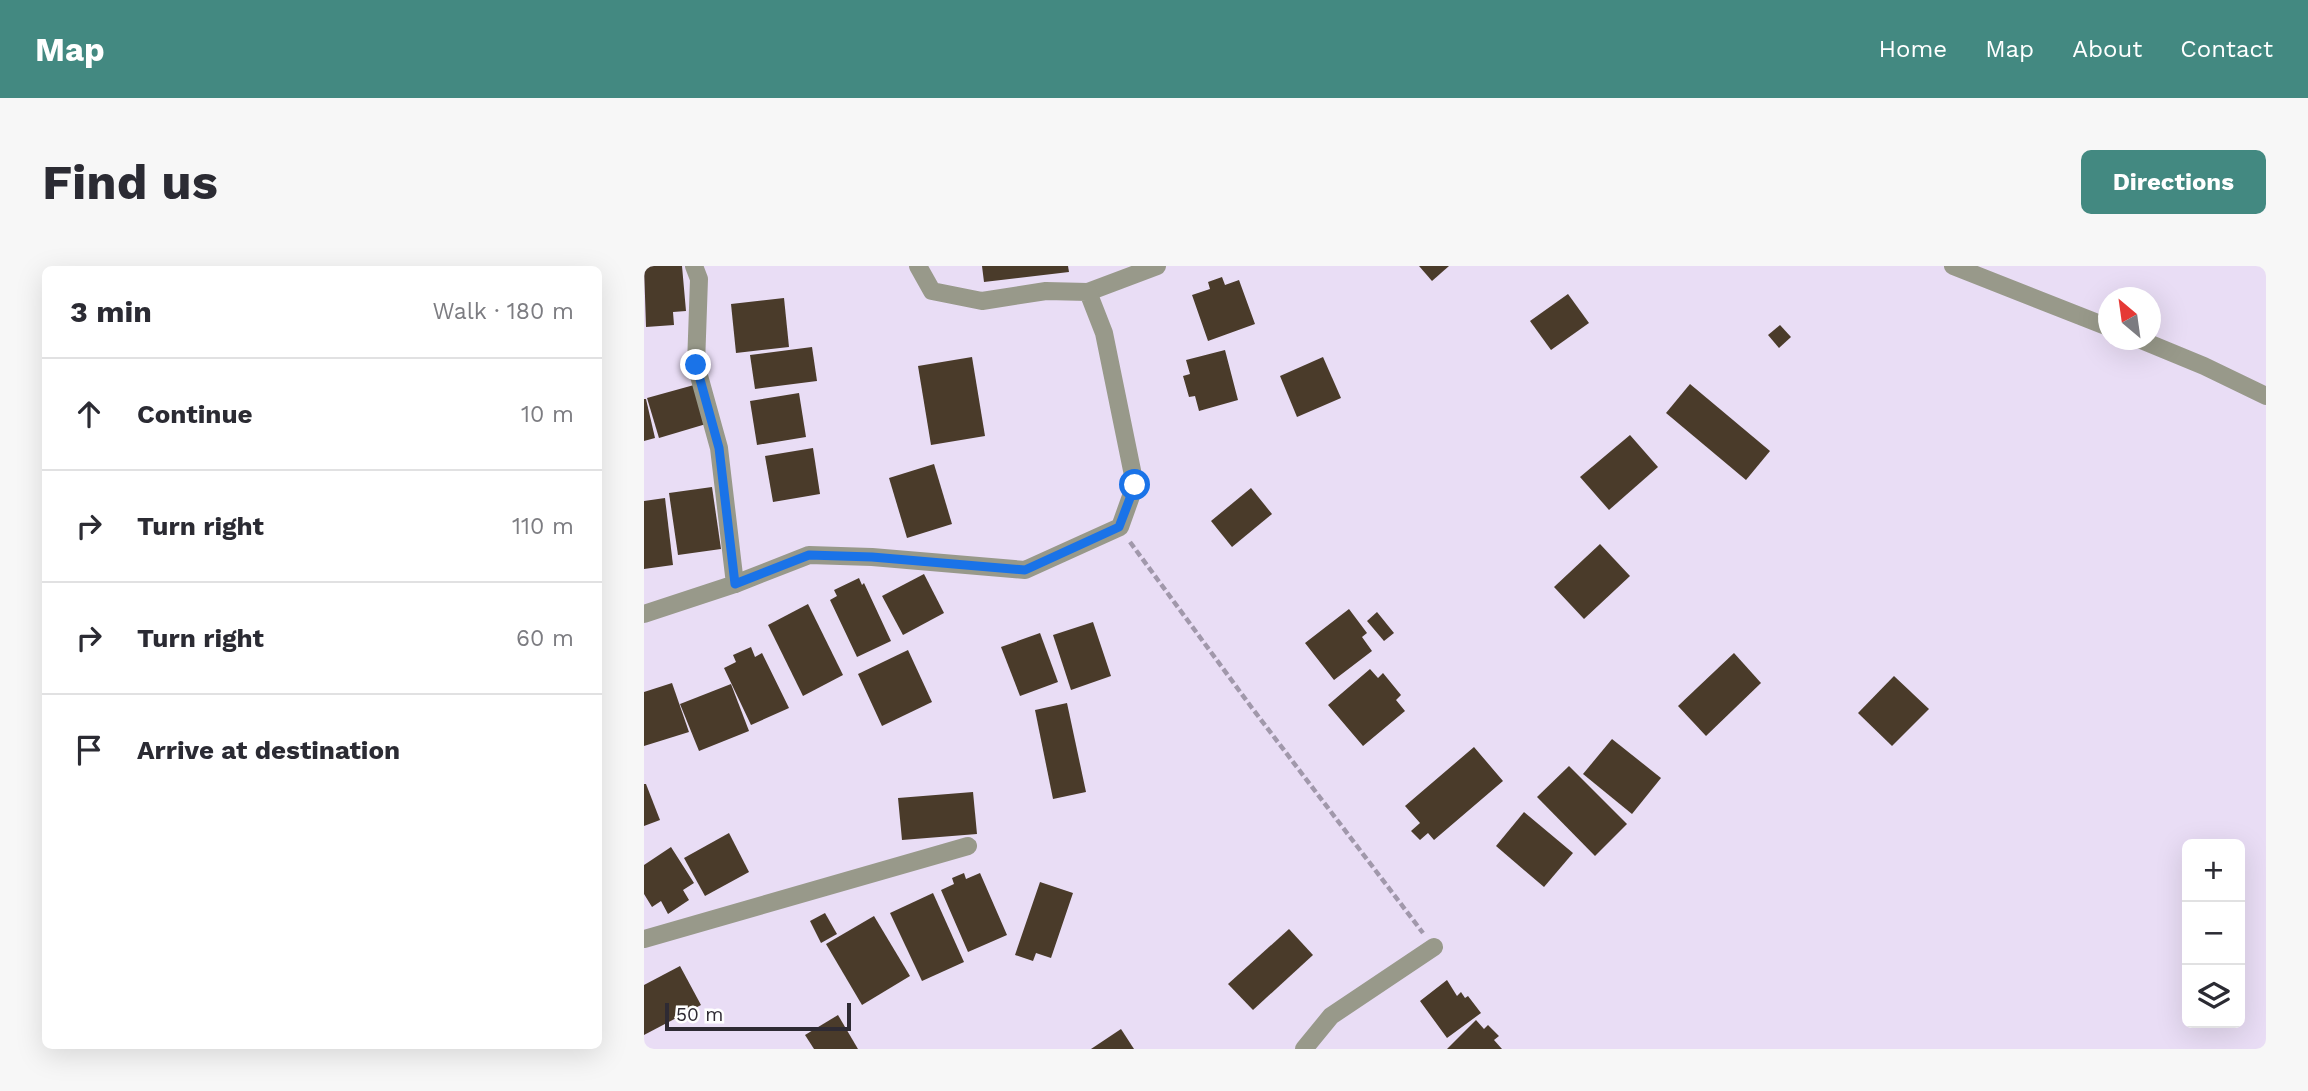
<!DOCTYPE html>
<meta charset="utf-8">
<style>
body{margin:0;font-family:"Work Sans",sans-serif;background:#f7f7f7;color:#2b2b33}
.controls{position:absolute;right:21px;bottom:21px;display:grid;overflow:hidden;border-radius:10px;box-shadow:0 7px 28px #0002}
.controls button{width:63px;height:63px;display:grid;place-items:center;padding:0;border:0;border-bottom:2px solid #e1e1e2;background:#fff;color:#2b2b33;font:35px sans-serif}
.compass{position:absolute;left:1454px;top:21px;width:63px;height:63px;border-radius:50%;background:#fff;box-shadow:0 7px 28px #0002;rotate:331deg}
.scale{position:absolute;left:21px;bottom:18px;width:186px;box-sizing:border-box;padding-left:7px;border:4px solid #2e2a33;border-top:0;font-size:19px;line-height:24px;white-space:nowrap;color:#2e2a33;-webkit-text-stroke:5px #fff;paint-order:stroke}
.stop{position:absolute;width:21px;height:21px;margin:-16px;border:5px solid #1a73e8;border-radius:50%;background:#fff}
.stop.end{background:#1a73e8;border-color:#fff;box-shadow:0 2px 7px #0008}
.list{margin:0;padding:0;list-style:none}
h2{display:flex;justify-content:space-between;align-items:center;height:91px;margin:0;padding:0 28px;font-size:30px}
h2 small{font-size:23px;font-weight:400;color:#7c7c81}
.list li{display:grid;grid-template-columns:46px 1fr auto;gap:21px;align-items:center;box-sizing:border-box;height:112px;padding:0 28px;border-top:2px solid #e1e1e2}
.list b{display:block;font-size:26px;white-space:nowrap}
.list em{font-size:23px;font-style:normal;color:#7c7c81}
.icon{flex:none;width:38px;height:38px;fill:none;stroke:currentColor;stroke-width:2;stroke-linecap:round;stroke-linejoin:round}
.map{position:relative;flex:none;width:1622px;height:783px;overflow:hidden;border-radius:10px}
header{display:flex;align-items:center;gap:42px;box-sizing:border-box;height:98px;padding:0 35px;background:#438981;color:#fff}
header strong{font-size:33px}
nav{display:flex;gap:38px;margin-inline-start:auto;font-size:24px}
.intro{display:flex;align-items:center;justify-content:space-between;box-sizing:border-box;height:168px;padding:0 42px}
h1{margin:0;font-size:49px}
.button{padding:18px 32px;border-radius:10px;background:#438981;color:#fff;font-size:24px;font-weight:700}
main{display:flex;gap:42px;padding:0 42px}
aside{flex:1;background:#fff;border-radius:10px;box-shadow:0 7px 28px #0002}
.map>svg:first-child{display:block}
.building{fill:#4a3b2a}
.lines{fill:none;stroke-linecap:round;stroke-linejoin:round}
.path{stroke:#a198ab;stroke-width:4.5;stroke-dasharray:7 3.5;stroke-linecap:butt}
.street{stroke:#98998a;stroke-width:18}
.route{stroke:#1a73e8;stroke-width:9}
</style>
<header>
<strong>Map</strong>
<nav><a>Home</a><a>Map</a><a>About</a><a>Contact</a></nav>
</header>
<div class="intro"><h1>Find us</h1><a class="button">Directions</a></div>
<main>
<aside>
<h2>3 min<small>Walk · 180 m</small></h2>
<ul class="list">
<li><svg class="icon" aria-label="ahead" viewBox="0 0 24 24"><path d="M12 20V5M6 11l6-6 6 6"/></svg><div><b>Continue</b></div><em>10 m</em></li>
<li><svg class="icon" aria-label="right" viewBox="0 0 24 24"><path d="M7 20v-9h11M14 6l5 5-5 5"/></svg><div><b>Turn right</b></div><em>110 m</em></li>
<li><svg class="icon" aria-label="right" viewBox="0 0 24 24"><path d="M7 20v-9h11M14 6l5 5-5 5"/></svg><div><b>Turn right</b></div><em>60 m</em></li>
<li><svg class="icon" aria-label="arrive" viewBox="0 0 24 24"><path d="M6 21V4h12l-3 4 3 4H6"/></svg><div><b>Arrive at destination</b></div></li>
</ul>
</aside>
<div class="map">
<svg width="1622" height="783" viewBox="0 0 1622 783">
<rect width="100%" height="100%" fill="#e9ddf5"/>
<g class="building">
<polygon points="0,0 38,0 42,45 29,46 30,59 2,61"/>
<polygon points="338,0 424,0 425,6 340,16"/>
<polygon points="775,0 805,0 788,15"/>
<polygon points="578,11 581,19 595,14 611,58 564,75 548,29 566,23 564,16"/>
<polygon points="924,28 945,57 907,84 886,55"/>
<polygon points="140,32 145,81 92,87 87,38"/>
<polygon points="1136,59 1147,71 1135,82 1124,69"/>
<polygon points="168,81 173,115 111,123 106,89"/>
<polygon points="581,84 594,134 555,145 551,130 545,131 539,110 546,108 542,94"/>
<polygon points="328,91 341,170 287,179 274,100"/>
<polygon points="679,91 697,132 653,151 636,110"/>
<polygon points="1046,118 1126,185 1102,214 1022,147"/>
<polygon points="50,119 62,158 15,172 3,132"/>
<polygon points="155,127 162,171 113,179 106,135"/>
<polygon points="0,133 2,133 11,172 0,175"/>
<polygon points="986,169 1014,201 965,244 936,211"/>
<polygon points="169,182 176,228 129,236 121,190"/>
<polygon points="290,198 308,258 263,272 245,212"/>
<polygon points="68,221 77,283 34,289 25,227"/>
<polygon points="607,222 628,248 588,281 567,255"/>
<polygon points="21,232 29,299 0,303 0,235"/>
<polygon points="956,278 986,310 940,353 910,321"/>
<polygon points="280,308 300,347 259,369 238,330"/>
<polygon points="215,312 218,319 220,317 247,375 213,391 186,334 193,330 190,324"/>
<polygon points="164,338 199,409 159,430 124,359"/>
<polygon points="705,343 723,367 718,371 728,385 690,414 661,377"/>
<polygon points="733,346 750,367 740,375 723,355"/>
<polygon points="449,356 467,410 427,424 409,369"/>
<polygon points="396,367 414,416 376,430 357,381"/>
<polygon points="107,381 111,391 118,387 145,442 107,459 80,402 92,396 89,389"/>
<polygon points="264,384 288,436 238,460 214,408"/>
<polygon points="1090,387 1117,417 1062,470 1034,440"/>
<polygon points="726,403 734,412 739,407 757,429 752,434 761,445 719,480 684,439"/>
<polygon points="1250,410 1285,443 1248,480 1214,447"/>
<polygon points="28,417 45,466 0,480 0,426"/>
<polygon points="87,418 105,465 55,485 36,438"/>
<polygon points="423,437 442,526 409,533 391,444"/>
<polygon points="968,473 1017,512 988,548 939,508"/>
<polygon points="830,481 859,515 790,574 784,567 776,574 767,565 776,557 761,540"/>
<polygon points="925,500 983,558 951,590 893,531"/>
<polygon points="0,518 2,518 16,554 0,560"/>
<polygon points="329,526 333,568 258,574 254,532"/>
<polygon points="880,546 929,587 900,621 852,580"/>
<polygon points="85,567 105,606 61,630 40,592"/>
<polygon points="27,581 50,617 39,624 45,634 24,648 17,635 8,641 0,628 0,599"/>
<polygon points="320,607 322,613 336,607 363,669 324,686 297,624 310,618 308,612"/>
<polygon points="396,616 429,627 407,692 392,687 389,695 371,689"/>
<polygon points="289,627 320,696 278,715 246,647"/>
<polygon points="181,647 193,668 177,677 166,655"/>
<polygon points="230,650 266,710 218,739 182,678"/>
<polygon points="645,663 669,689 609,744 584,718"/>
<polygon points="36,700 57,739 0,769 0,719"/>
<polygon points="803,714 813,730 817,726 821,732 824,730 837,747 803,772 776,735"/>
<polygon points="194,749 214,783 170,783 161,769"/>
<polygon points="832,754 840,763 844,759 855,770 850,774 858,783 803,783"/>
<polygon points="477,763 490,783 447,783"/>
</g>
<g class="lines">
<polyline class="path" points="486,276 608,442 779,667"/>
<g class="street">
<polyline points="1309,0 1464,61"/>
<polyline points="444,26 513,0"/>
<polyline points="1497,74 1560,100 1622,130"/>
<polyline points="91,318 165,289 228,291 381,304 476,261 491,219 460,67 444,26 402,25 338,35 288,25 274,0"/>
<polyline points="0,348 91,318 75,182 52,99 55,13 50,0"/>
<polyline points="0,673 324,580"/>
<polyline points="660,783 687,750 790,681"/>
</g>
</g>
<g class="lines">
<polyline class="route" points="52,99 75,182 91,318 165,289 228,291 381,304 475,261 491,219"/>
</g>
</svg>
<div class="controls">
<button>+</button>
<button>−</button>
<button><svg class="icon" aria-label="layers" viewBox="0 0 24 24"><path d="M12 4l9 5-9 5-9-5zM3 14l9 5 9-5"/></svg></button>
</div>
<svg class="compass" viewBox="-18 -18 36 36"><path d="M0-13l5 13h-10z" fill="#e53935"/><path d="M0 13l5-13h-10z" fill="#7c7c81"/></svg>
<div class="scale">50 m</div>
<div class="stop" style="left:491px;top:219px"></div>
<div class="stop end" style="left:52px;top:99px"></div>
</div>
</main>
